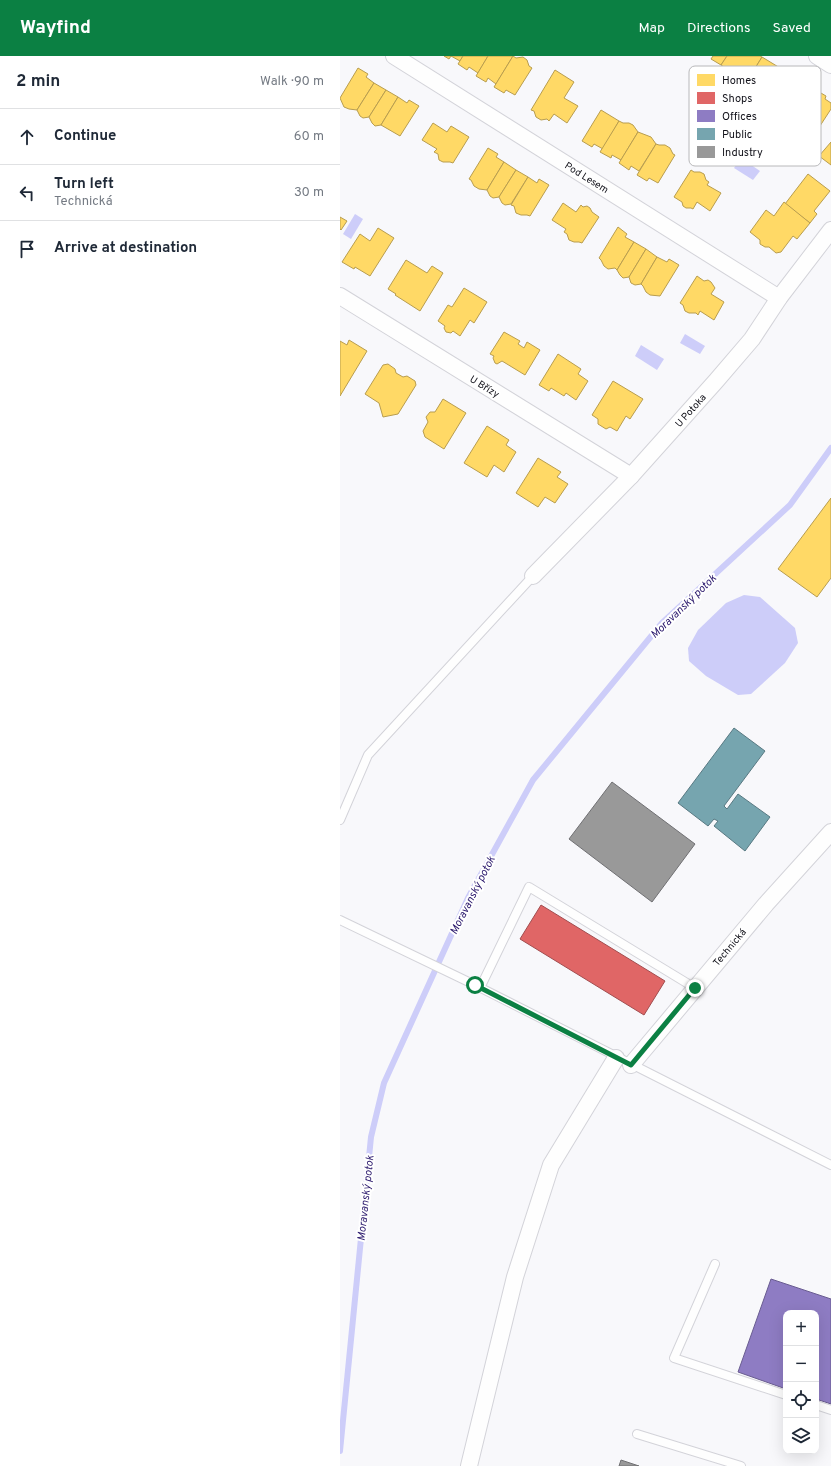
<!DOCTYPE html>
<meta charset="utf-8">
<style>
body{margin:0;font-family:Overpass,sans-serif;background:#f2f2f3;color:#1f2937}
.controls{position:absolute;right:12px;bottom:12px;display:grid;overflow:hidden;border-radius:8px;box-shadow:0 4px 16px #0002}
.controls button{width:36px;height:36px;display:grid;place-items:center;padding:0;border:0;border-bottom:1px solid #e0e1e3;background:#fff;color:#1f2937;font:20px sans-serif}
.stop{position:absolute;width:12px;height:12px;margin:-9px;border:3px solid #0b8043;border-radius:50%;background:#fff}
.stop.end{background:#0b8043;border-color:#fff;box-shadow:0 1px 4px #0008}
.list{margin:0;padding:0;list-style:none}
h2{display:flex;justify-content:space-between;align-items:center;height:52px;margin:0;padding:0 16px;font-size:17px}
h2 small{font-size:13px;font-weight:400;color:#747a83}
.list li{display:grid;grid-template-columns:26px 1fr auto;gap:12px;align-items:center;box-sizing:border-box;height:56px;padding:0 16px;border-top:1px solid #e0e1e3}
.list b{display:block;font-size:15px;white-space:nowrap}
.list p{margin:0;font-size:13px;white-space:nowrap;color:#747a83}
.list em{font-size:13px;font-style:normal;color:#747a83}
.icon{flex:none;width:22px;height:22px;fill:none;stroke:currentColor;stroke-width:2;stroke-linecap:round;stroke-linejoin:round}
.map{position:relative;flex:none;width:491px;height:1410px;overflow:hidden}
header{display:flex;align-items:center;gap:24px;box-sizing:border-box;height:56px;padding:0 20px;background:#0b8043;color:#fff}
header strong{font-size:19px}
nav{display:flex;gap:22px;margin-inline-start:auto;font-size:14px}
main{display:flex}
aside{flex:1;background:#fff}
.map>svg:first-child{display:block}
.water{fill:#cdcdf9}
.homes{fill:#ffd966;stroke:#b89d4f}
.shops{fill:#e06666;stroke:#a24d4f}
.offices{fill:#8e7cc3;stroke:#695c90}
.public{fill:#76a5af;stroke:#587982}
.industry{fill:#999;stroke:#707073}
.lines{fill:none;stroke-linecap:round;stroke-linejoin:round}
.stream{stroke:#cdcdf9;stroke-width:6}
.service-casing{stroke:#d3d3d9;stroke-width:10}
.minor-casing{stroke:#d3d3d9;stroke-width:18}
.service{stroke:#fefefe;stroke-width:8}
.minor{stroke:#fefefe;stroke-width:16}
.route{stroke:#0b8043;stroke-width:5}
.labels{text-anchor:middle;stroke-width:4;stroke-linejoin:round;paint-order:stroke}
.street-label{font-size:10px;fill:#12121a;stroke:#fff}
.water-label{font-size:11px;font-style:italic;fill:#28166b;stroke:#fff}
.key{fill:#fff;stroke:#b8b8ba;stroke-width:1}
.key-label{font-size:11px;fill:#12121a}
</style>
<header>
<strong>Wayfind</strong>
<nav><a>Map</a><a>Directions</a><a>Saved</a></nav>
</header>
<main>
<aside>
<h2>2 min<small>Walk · 90 m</small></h2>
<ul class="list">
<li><svg class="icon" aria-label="ahead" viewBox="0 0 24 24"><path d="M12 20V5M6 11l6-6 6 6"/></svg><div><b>Continue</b></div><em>60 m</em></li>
<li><svg class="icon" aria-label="left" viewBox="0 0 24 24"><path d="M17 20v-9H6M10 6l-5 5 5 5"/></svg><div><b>Turn left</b><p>Technická</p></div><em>30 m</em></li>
<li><svg class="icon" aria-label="arrive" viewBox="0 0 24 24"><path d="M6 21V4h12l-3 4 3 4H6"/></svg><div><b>Arrive at destination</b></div></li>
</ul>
</aside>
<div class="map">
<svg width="491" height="1410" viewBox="0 0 491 1410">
<rect width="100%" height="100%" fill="#f8f8fb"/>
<g class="water">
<polygon points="401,102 420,115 413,124 394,112"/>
<polygon points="15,158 23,163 11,183 3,178"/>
<polygon points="345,278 365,290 360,298 340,287"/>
<polygon points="301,289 324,303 317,314 295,300"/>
<polygon points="404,539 420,541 455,572 458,587 445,607 411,638 398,639 366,620 349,605 348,592 358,574 386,547"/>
</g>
<g class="homes">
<polygon points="104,0 123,0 120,5 111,0 109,3"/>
<polygon points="123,0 148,0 138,17 129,11 127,14 118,8"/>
<polygon points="148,0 173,0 156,28 148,22 146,26 136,20"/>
<polygon points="173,0 176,2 183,1 187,4 189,10 192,12 175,39 166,34 164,37 154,31"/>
<polygon points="373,0 387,0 381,9 371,3"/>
<polygon points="387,0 420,0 422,1 409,22 392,12 390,15 381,9"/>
<polygon points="422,1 445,15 428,44 419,39 423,31 409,22"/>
<polygon points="18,12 28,18 26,21 34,27 17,54 9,53 4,51 0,42"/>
<polygon points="215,14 234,26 224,42 238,50 227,67 214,58 209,65 207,63 201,64 196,61 194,55 191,54"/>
<polygon points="34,27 46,34 29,61 23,62 20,60 17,54"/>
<polygon points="469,30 486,40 485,43 491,47 491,53 478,73 468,67 473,61 456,51"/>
<polygon points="46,34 58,41 41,69 35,70 32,67 29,61"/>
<polygon points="58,41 67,47 69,44 79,50 60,80 41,69"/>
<polygon points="261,54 279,65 263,93 254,88 252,91 242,85"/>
<polygon points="279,65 283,67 289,67 293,69 298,76 281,104 272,99 271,102 260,96"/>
<polygon points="93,67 107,76 111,70 129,81 113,107 110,106 103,106 99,104 98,98 94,96 97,93 82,84"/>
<polygon points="298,76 311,81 316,88 299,115 291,110 289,114 279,107"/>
<polygon points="491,86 491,109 479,100"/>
<polygon points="316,88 319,89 325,89 330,92 333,98 335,99 318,127 309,122 307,125 297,119"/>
<polygon points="148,92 158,98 156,101 164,106 147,134 139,133 134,130 131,124 129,123"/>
<polygon points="164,106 176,114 159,141 153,142 150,140 147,134"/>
<polygon points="176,114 188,121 171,148 165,149 162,147 159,141"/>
<polygon points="351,114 354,116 360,116 364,118 366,124 369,126 367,129 381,137 370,155 357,146 353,153 351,152 346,152 343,150 342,146 334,141"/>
<polygon points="468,118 490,135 474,155 477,158 470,167 445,148"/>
<polygon points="188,121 197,127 199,123 209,129 190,160 187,159 181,159 176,157 174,150 171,149"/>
<polygon points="444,146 470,167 457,183 453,180 441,196 436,197 429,191 425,191 420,188 420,184 410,176 426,154 434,160"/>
<polygon points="223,147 236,156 241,149 243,151 247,150 250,152 252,156 259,161 242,187 239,186 234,186 229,184 227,178 224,176 226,173 212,164"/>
<polygon points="0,161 7,165 1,174 0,173"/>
<polygon points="278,171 287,178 285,181 294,186 277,214 275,212 268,213 264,210 261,204 259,202"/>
<polygon points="38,172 54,182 30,220 15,211 14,213 2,206 20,178 30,185"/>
<polygon points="294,186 306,193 289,221 283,222 280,219 277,214"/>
<polygon points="306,193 317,201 301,228 295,229 291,227 289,221"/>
<polygon points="317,201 327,206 329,203 339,209 320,240 310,239 306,236 303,230 301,228"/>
<polygon points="66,204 87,217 92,210 103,217 80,255 55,239 56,238 48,233"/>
<polygon points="357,220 364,225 368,224 371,226 375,232 371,238 384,246 374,264 360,255 358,259 356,257 349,257 345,255 343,249 340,247"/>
<polygon points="124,232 147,246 134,267 130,264 120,280 113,275 111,277 106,276 104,272 105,270 98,265 108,249 112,251"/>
<polygon points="164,276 180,285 178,288 184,292 187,286 200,294 185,319 162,305 157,308 155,307 153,302 154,300 150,298"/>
<polygon points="9,284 27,295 0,340 0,285 7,289"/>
<polygon points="218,298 241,313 238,318 248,325 236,344 226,337 224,340 211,332 209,335 199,329"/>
<polygon points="48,308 55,313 56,317 63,321 67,320 75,325 76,329 58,358 43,361 39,347 25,338 43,309"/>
<polygon points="273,325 303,343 290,363 286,360 277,375 270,371 266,373 258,368 258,363 252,359"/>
<polygon points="103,343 126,357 104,393 85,381 83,375 88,366 86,361 90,356 95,356"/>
<polygon points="147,370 169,384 166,389 176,396 164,416 154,409 147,421 124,407"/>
<polygon points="198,402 221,416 217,421 228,428 215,447 205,441 198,451 176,437"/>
<polygon points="491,442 491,522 477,541 438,513"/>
</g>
<polygon class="shops" points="201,849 325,925 304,959 180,883"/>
<polygon class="offices" points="431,1223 491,1243 491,1348 476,1343 476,1257 446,1257 446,1333 398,1316"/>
<polygon class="public" points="394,672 425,695 384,750 387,753 398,738 430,761 405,795 374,770 378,765 374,763 368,770 338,747"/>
<g class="industry">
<polygon points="272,726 355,788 312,846 229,783"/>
<polygon points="281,1404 299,1410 279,1410"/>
</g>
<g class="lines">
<polyline class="stream" points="0,1395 31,1081 44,1027 128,842 193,724 322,567 450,449 491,392"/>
<defs>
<g id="service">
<polyline points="0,764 28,699 193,520"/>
<polyline points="0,864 135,929 491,1109"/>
<polyline points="140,932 189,831 355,932"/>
<polyline points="375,1208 334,1302 446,1339"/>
<polyline points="476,1349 491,1354"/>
<polyline points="297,1378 401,1410"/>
</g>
<g id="minor">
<polyline points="54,0 439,242"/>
<polyline points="477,0 491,9"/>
<polyline points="0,240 291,420"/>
<polyline points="193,520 291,420 376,325 412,283 439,242 491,174"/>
<polyline points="291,1009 426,848 491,776"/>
<polyline points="129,1410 175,1221 211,1109 276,1002"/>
</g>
</defs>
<use href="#service" class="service-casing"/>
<use href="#minor" class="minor-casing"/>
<use href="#service" class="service"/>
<use href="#minor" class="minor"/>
</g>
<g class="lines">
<polyline class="route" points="135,929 291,1009 355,932"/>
</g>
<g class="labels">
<g class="street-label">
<text transform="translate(247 121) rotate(32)" y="4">Pod Lesem</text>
<text transform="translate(145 330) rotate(32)" y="4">U Břízy</text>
<text transform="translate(350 354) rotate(-48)" y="4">U Potoka</text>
<text transform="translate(389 891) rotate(-50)" y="4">Technická</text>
</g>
<g class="water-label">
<text transform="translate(343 550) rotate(-44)" y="4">Moravanský potok</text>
<text transform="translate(132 839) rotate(-63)" y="4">Moravanský potok</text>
<text transform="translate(25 1142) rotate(-84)" y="4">Moravanský potok</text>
</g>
</g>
<rect x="349" y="10" width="132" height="100" rx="6" class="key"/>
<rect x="357" y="18" width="18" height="12" fill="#ffd966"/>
<rect x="357" y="36" width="18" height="12" fill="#e06666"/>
<rect x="357" y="54" width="18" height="12" fill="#8e7cc3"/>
<rect x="357" y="72" width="18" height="12" fill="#76a5af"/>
<rect x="357" y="90" width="18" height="12" fill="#999"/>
<g class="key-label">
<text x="382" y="28">Homes</text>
<text x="382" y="46">Shops</text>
<text x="382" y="64">Offices</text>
<text x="382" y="82">Public</text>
<text x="382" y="100">Industry</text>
</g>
</svg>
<div class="controls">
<button>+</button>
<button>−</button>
<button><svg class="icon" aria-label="locate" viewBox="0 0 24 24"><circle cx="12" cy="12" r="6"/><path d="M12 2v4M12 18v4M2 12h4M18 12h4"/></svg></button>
<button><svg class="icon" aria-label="layers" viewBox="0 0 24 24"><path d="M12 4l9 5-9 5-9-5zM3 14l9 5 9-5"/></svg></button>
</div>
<div class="stop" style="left:135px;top:929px"></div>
<div class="stop end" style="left:355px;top:932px"></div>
</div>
</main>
